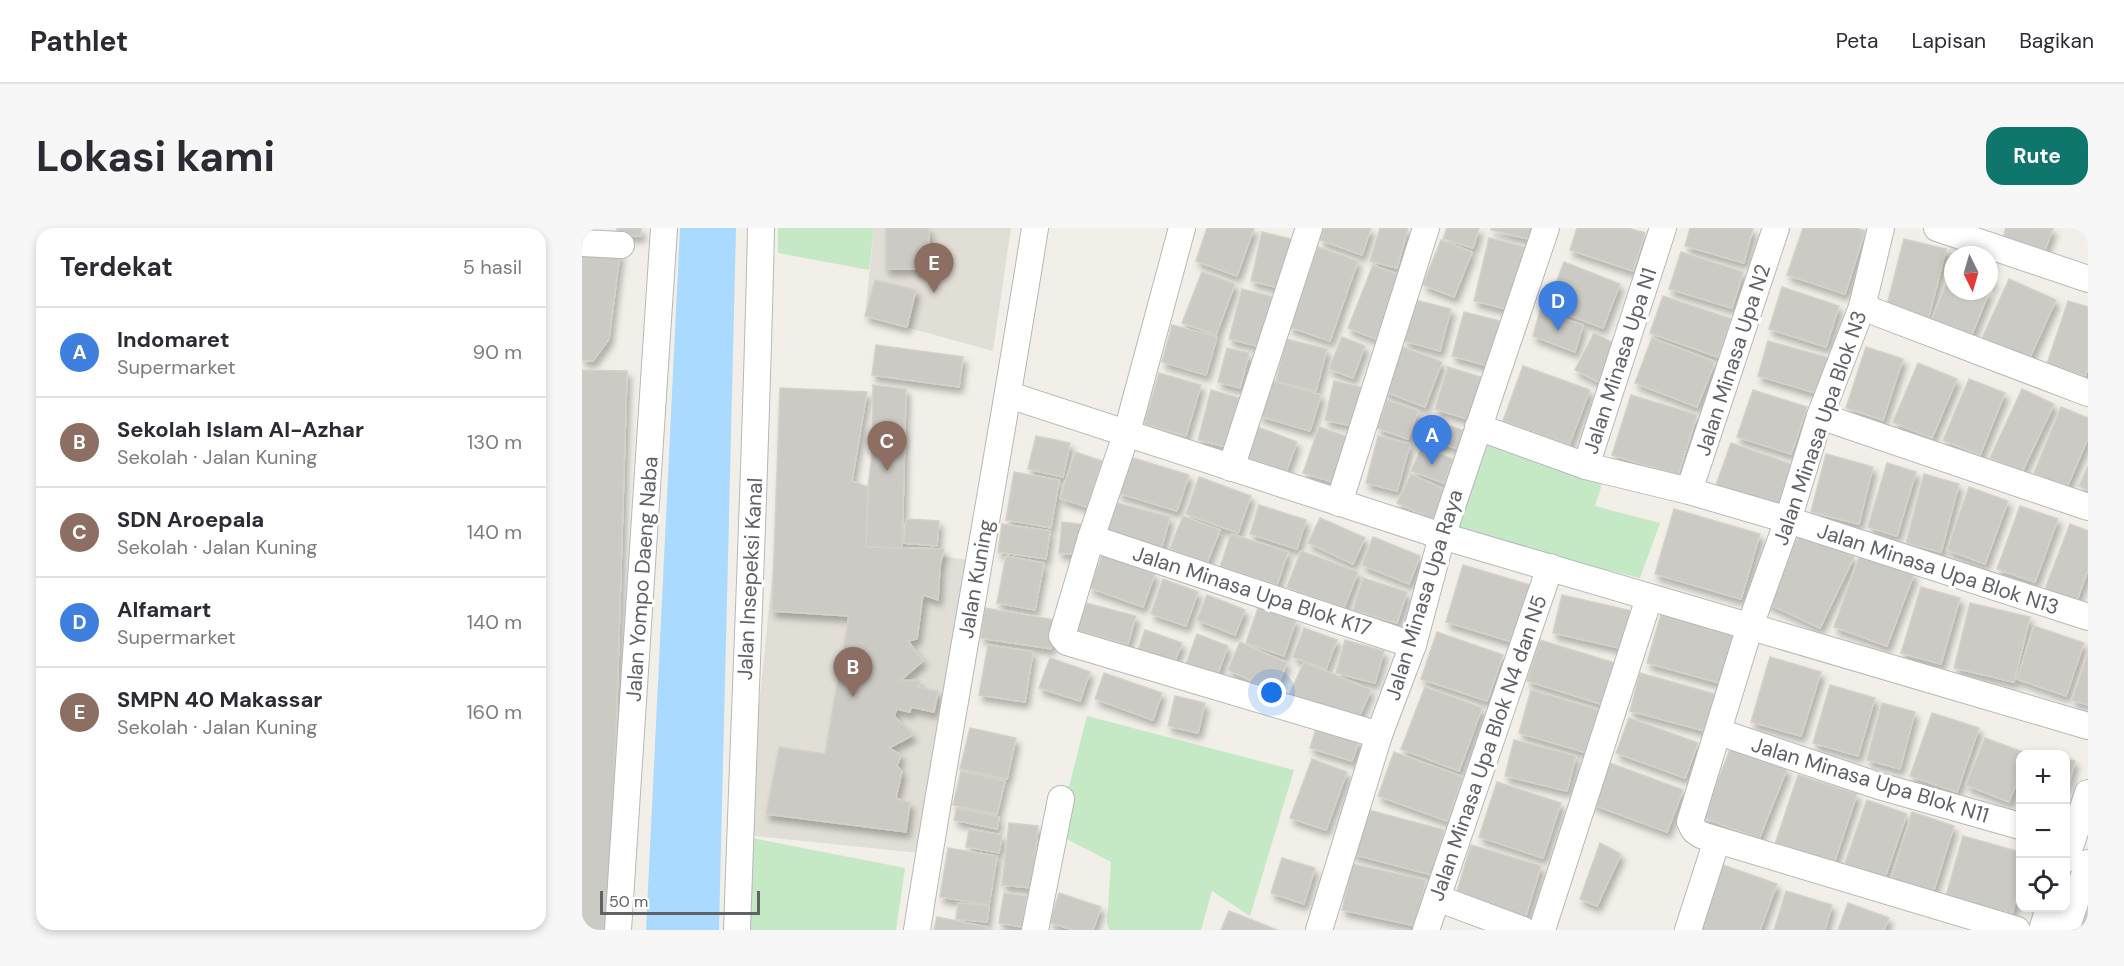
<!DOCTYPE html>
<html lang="id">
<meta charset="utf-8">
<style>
body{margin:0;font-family:"DM Sans",sans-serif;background:#f7f7f7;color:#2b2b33}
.controls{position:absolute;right:18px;bottom:18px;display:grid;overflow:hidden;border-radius:12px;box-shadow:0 3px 9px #0003}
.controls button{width:54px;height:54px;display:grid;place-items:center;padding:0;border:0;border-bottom:2px solid #e1e1e2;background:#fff;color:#2b2b33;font:30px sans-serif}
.compass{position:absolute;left:1362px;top:18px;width:54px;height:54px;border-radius:50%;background:#fff;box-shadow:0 3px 9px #0003;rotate:175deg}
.scale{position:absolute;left:18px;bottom:15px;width:160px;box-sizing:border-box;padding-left:6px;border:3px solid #5f6368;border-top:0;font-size:16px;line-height:21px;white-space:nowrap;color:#5f6368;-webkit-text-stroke:4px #fff;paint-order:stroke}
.you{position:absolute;left:690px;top:465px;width:21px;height:21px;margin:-15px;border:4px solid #fff;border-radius:50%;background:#1a73e8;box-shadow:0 0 0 9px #1a73e833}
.badge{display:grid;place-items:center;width:39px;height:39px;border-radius:50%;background:#0f766e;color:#fff;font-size:20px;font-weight:700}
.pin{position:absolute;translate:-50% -50px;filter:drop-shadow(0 2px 3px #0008)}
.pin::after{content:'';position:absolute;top:32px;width:21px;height:18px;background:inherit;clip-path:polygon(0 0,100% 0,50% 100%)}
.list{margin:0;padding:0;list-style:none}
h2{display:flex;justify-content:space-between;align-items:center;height:78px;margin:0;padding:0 24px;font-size:26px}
h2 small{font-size:20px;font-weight:400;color:#7c7c81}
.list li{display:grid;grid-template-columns:39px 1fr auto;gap:18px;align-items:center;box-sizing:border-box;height:90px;padding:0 24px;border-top:2px solid #e1e1e2}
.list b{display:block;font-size:22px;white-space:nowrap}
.list p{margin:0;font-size:20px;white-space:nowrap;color:#7c7c81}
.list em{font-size:20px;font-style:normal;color:#7c7c81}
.icon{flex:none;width:33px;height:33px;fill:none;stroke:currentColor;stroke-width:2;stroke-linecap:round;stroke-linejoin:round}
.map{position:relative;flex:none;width:1506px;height:702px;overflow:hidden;border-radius:18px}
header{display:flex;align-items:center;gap:36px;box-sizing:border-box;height:84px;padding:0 30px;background:#fff;border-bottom:2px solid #e1e1e2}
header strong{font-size:28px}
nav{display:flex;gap:33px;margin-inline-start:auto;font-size:21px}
.intro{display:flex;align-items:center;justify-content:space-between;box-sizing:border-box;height:144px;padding:0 36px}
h1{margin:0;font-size:42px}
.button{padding:15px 27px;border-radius:18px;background:#0f766e;color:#fff;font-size:21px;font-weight:700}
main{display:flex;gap:36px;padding:0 36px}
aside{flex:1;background:#fff;border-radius:18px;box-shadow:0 3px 9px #0003}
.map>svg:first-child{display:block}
.education{fill:#e1ded6}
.green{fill:#c5e8c5}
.water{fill:#aadaff}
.building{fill:#cccac5;stroke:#d6d1c6;stroke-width:1.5;filter:url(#shadow)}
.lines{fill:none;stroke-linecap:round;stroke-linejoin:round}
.minor-casing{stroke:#b5b8bc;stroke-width:28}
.minor{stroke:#fff;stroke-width:26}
.labels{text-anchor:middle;stroke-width:6;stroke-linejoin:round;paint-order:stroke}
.street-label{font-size:21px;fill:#5f6368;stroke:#fff}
</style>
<header>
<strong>Pathlet</strong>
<nav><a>Peta</a><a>Lapisan</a><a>Bagikan</a></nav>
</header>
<div class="intro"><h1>Lokasi kami</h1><a class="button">Rute</a></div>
<main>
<aside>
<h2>Terdekat<small>5 hasil</small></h2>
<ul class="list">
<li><span class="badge" style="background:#3f7fe0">A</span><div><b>Indomaret</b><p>Supermarket</p></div><em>90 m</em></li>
<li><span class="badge" style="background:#8d6e63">B</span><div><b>Sekolah Islam Al-Azhar</b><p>Sekolah · Jalan Kuning</p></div><em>130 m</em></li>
<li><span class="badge" style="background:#8d6e63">C</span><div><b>SDN Aroepala</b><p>Sekolah · Jalan Kuning</p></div><em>140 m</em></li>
<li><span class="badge" style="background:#3f7fe0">D</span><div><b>Alfamart</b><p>Supermarket</p></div><em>140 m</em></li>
<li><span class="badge" style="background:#8d6e63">E</span><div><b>SMPN 40 Makassar</b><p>Sekolah · Jalan Kuning</p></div><em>160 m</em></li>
</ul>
</aside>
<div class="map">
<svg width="1506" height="702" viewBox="0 0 1506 702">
<defs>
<filter id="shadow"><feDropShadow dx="3.5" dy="6" stdDeviation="3" flood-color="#0004"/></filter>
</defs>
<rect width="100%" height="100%" fill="#f1efe8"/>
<g class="education">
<polygon points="292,0 429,0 411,123 283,88"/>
<polygon points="198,160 285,164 270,253 286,259 284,318 386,332 338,625 164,607 193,320"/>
</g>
<g class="green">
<polygon points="196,0 292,0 287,42 196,25"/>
<polygon points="907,212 1023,247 1013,278 1078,295 1058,350 875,305"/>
<polygon points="505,488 712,542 668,688 630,663 619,702 527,702 525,695 529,634 475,606"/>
<polygon points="170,610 323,640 314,702 166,702"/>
</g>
<polygon class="water" points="98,0 154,0 137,702 64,702"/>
<g class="building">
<rect x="35" y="0" width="24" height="8"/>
<rect x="304" y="0" width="43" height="41"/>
<polygon points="625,0 672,0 655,48 614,33"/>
<polygon points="742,0 789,0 780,27 738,12"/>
<polygon points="798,0 826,0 815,40 788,33"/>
<polygon points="865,0 897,0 891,20 861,11"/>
<polygon points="909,0 950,0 947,11 909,2"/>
<polygon points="995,0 1046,0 1063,5 1051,43 988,22"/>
<polygon points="1108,0 1171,0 1162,35 1103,18"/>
<polygon points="1221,0 1274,0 1283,3 1263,66 1205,47"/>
<polygon points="1424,0 1471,0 1462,25 1421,10"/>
<polygon points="680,4 709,11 698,60 669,53"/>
<polygon points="907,10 943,19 928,82 892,73"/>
<polygon points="1322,11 1364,21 1346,92 1304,81"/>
<polygon points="859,12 890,24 872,69 841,57"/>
<polygon points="736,19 776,33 748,113 707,99"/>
<polygon points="0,24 38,25 27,111 11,133 0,132"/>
<polygon points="1099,24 1161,44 1150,80 1087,61"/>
<polygon points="982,34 1038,56 1021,100 965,79"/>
<polygon points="791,37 819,48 794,111 766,100"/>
<polygon points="1371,40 1371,63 1407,63 1407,50 1412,52 1388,111 1348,95"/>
<polygon points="620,44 653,56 634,107 600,95"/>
<polygon points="1427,51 1474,72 1445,136 1398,115"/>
<polygon points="293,52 334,62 325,99 283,88"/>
<polygon points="1200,59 1257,78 1244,119 1187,101"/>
<polygon points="660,61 692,69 679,119 647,111"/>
<polygon points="1081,68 1149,91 1136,129 1068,105"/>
<polygon points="833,72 869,81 858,123 822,113"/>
<polygon points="1486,73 1506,79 1506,140 1503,148 1465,136"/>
<polygon points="958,83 1001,97 993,124 951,108"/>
<polygon points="882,84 918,93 906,138 870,128"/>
<polygon points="590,97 635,109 624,147 580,134"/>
<polygon points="1012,105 1037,118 1018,155 993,142"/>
<polygon points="760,109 783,118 771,150 747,141"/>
<polygon points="1070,110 1133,134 1115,179 1053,155"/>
<polygon points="704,111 745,121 734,163 694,153"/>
<polygon points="1186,113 1247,130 1237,166 1176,148"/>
<polygon points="294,117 381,129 377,159 290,147"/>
<polygon points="818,118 860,134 843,179 801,163"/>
<polygon points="1284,119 1321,131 1301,192 1264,180"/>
<polygon points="645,120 667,125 658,160 636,154"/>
<polygon points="1336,135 1375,151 1350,210 1311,194"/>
<polygon points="941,138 1008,162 987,217 921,193"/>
<polygon points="866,139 902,150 889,192 853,181"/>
<polygon points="0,142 45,143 28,702 0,702"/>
<polygon points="577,145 619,157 604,208 562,196"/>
<polygon points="1387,151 1423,165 1398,227 1361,212"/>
<polygon points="688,152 739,167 728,203 677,188"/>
<polygon points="752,153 779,159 770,198 743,192"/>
<polygon points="291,157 324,161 320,320 284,319 286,259 290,228"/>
<polygon points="198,160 285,164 270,253 286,259 284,319 362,321 358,338 356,372 341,367 335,411 326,413 341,433 319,452 338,453 336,459 356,463 352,484 329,479 328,484 315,481 312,488 331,507 307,520 319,527 315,538 320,543 314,570 328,575 324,604 184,586 197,519 243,526 267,388 190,383"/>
<polygon points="1440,161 1472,176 1440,244 1408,230"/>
<polygon points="629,162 657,170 644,219 616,212"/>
<polygon points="1171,162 1225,179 1209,226 1155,209"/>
<polygon points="1049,167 1115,187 1096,247 1030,227"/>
<polygon points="805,172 836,183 826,211 795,200"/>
<polygon points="1479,179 1506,190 1506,210 1485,259 1452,245"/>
<polygon points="847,191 886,204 880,222 841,210"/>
<polygon points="676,199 715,214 704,244 665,230"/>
<polygon points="737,199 766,209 751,254 721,245"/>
<polygon points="454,208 488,215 481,249 446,241"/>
<polygon points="796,208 828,216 815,263 784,255"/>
<polygon points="1149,215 1211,237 1194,285 1132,263"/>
<polygon points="840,219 871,231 862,255 829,243"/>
<polygon points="493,224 520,233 505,279 478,270"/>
<polygon points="1244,226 1291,239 1277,296 1229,284"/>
<polygon points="548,229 607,247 595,283 536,265"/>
<polygon points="1305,235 1334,244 1315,308 1286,299"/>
<polygon points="1506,238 1506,262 1497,258"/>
<polygon points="432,244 477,252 469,300 424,292"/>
<polygon points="829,246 865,263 851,292 815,275"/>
<polygon points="1342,246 1377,256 1359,324 1324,315"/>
<polygon points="617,249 669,268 656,305 604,286"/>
<polygon points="1387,259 1426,273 1403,336 1365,322"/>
<polygon points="531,274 588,289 579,322 523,308"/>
<polygon points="677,277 724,292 715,321 668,306"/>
<polygon points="1438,278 1476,291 1453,354 1415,341"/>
<polygon points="1092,281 1178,306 1159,371 1073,346"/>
<polygon points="601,288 638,302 625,335 588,321"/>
<polygon points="738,290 783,310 771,336 726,315"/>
<polygon points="324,291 357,293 355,318 322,315"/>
<polygon points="480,294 504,297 500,327 477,325"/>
<polygon points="420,296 468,303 464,331 416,324"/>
<polygon points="1488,296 1506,303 1506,342 1495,372 1463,361"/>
<polygon points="1218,304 1272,329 1238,400 1184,375"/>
<polygon points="649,306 706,324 695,357 638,339"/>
<polygon points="791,309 838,328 827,356 780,337"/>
<polygon points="719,323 776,344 762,380 705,359"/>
<polygon points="1278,326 1332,346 1305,418 1252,399"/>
<polygon points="520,327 573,346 561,379 508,360"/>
<polygon points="424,328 462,335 453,382 415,375"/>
<polygon points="881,337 948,357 930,414 864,394"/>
<polygon points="781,350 825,364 815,395 771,382"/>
<polygon points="581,351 616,364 604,398 569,386"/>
<polygon points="1339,359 1378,370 1359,436 1319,425"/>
<polygon points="625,367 663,382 653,407 615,392"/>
<polygon points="980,367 1050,383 1042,421 971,405"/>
<polygon points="500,374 554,388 546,416 492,402"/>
<polygon points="1388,375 1448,389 1432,454 1372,440"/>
<polygon points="403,380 473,392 469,421 399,410"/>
<polygon points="676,380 714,392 702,428 664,415"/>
<polygon points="1079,386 1155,407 1141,456 1065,435"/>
<polygon points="1452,398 1502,415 1484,468 1435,451"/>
<polygon points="722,400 755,412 744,441 711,429"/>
<polygon points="563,402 600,415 592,435 556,422"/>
<polygon points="855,404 921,427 905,473 839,451"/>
<polygon points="615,406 646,418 635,448 604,436"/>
<polygon points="763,412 802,423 793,455 754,445"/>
<polygon points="958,412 1036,436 1022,477 945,453"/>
<polygon points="658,414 705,435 693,463 646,442"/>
<polygon points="406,417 451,424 443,474 397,467"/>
<polygon points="1506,424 1506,477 1490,472"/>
<polygon points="1188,429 1239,444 1219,508 1169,494"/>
<polygon points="468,430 508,444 498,473 457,460"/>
<polygon points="722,434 789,462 775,493 706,469"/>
<polygon points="522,445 580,465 571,492 513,471"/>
<polygon points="1058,445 1133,466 1123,503 1048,483"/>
<polygon points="1248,457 1293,470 1276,528 1231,515"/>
<polygon points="843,459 900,480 877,543 819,521"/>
<polygon points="949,462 1017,482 1005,525 937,505"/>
<polygon points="593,468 623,475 616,505 586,498"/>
<polygon points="1300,475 1333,484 1318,541 1285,532"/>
<polygon points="1350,485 1397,500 1375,564 1328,548"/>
<polygon points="1047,490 1116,515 1103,550 1034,525"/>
<polygon points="735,498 777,512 770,533 728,520"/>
<polygon points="388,500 434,510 425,551 378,541"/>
<polygon points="1403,510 1446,526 1438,526 1438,545 1427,574 1384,557"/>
<polygon points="932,512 994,528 985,563 923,548"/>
<polygon points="1149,519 1205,541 1177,611 1121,589"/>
<polygon points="812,524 881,549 865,593 796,568"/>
<polygon points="1484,530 1493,533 1484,565"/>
<polygon points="730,531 765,544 744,602 708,590"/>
<polygon points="1025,534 1101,562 1085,604 1009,576"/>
<polygon points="379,543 423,553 415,586 371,577"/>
<polygon points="1216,547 1275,566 1252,635 1193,616"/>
<polygon points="915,554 979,575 961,630 897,609"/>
<polygon points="1285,572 1325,586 1302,652 1262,638"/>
<polygon points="375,580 417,589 415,601 372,592"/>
<polygon points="783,581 862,602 850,647 770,626"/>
<polygon points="1330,584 1372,598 1351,665 1309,651"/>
<polygon points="427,595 456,598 450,660 420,657"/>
<polygon points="387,601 420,607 417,625 384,619"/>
<polygon points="1381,608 1438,624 1438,655 1430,686 1364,668"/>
<polygon points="1018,615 1039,626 1015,678 998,671"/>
<polygon points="889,617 959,638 942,694 872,673"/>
<polygon points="366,620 415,628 407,677 358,669"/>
<polygon points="700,630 733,640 722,676 689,665"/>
<polygon points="770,636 844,652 834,698 760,682"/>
<polygon points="1141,637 1195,656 1178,702 1118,702"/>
<polygon points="1204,663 1250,677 1243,702 1192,702"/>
<polygon points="422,665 445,668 440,699 417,695"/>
<polygon points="477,665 519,679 511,702 492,702 468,695"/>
<polygon points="376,675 407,678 405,694 374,691"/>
<polygon points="1266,675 1307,690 1302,702 1256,702"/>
<polygon points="1498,680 1506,683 1506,702 1490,702"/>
<polygon points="647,683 695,702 639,702"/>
<polygon points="355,689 406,699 406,702 352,702"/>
</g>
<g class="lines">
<defs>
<g id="minor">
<polyline points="600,0 545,204 509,310 480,408 485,414 797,507"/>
<polyline points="1081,0 1004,238 1107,263 1206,292 1506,389"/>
<polyline points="1299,0 1280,79 1238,188 1206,292 1168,398 1108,594 1112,602 1119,607 1435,702"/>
<polyline points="1355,0 1506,51"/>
<polyline points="0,15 39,17"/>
<polyline points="1280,79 1506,165"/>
<polyline points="427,167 860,308 1506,498"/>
<polyline points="1238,188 1506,279"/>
<polyline points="896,199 1004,238"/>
<polyline points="649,240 727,0"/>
<polyline points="1107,263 1194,0"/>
<polyline points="757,275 844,0"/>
<polyline points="509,310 831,417"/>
<polyline points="1137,504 1297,558 1438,598"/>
<polyline points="1484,631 1506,565"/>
<polyline points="855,670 941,702"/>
<polyline points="36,702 82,0"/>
<path d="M155,702C163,468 174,234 179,0"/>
<path d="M335,702C372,468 416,234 453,0"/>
<polyline points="453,702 479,571"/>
<polyline points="737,702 797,507 831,417 860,308 964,0"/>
<polyline points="844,702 968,339"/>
<polyline points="960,702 1067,370"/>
<polyline points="1106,702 1135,612"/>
<polyline points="1460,702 1467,680"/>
<polyline points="1484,702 1506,635"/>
</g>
</defs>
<use href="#minor" class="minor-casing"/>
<use href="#minor" class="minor"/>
</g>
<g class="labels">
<g class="street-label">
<text transform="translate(1151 132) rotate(-72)" y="7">Jalan Minasa Upa N2</text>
<text transform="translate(1038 133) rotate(-72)" y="7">Jalan Minasa Upa N1</text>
<text transform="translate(1238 200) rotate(-71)" y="7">Jalan Minasa Upa Blok N3</text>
<text transform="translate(1356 341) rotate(18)" y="7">Jalan Minasa Upa Blok N13</text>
<text transform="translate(60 351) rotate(-86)" y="7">Jalan Yompo Daeng Naba</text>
<text transform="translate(168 351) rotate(-87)" y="7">Jalan Insepeksi Kanal</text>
<text transform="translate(394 351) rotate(-80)" y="7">Jalan Kuning</text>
<text transform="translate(670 363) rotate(18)" y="7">Jalan Minasa Upa Blok K17</text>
<text transform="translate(842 367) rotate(-73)" y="7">Jalan Minasa Upa Raya</text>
<text transform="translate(906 520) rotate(-71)" y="7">Jalan Minasa Upa Blok N4 dan N5</text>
<text transform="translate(1288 552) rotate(17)" y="7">Jalan Minasa Upa Blok N11</text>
</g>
</g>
</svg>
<div class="controls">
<button>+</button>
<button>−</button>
<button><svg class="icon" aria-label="locate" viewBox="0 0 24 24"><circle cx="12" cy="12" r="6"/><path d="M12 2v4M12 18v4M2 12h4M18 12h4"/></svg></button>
</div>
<svg class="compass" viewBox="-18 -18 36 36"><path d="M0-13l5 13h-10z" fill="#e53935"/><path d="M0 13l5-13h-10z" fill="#7c7c81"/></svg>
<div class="scale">50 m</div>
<div class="you"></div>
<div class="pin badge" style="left:850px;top:237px;background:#3f7fe0">A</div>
<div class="pin badge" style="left:271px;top:469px;background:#8d6e63">B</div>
<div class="pin badge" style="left:305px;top:243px;background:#8d6e63">C</div>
<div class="pin badge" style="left:976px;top:103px;background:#3f7fe0">D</div>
<div class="pin badge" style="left:352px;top:65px;background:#8d6e63">E</div>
</div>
</main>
